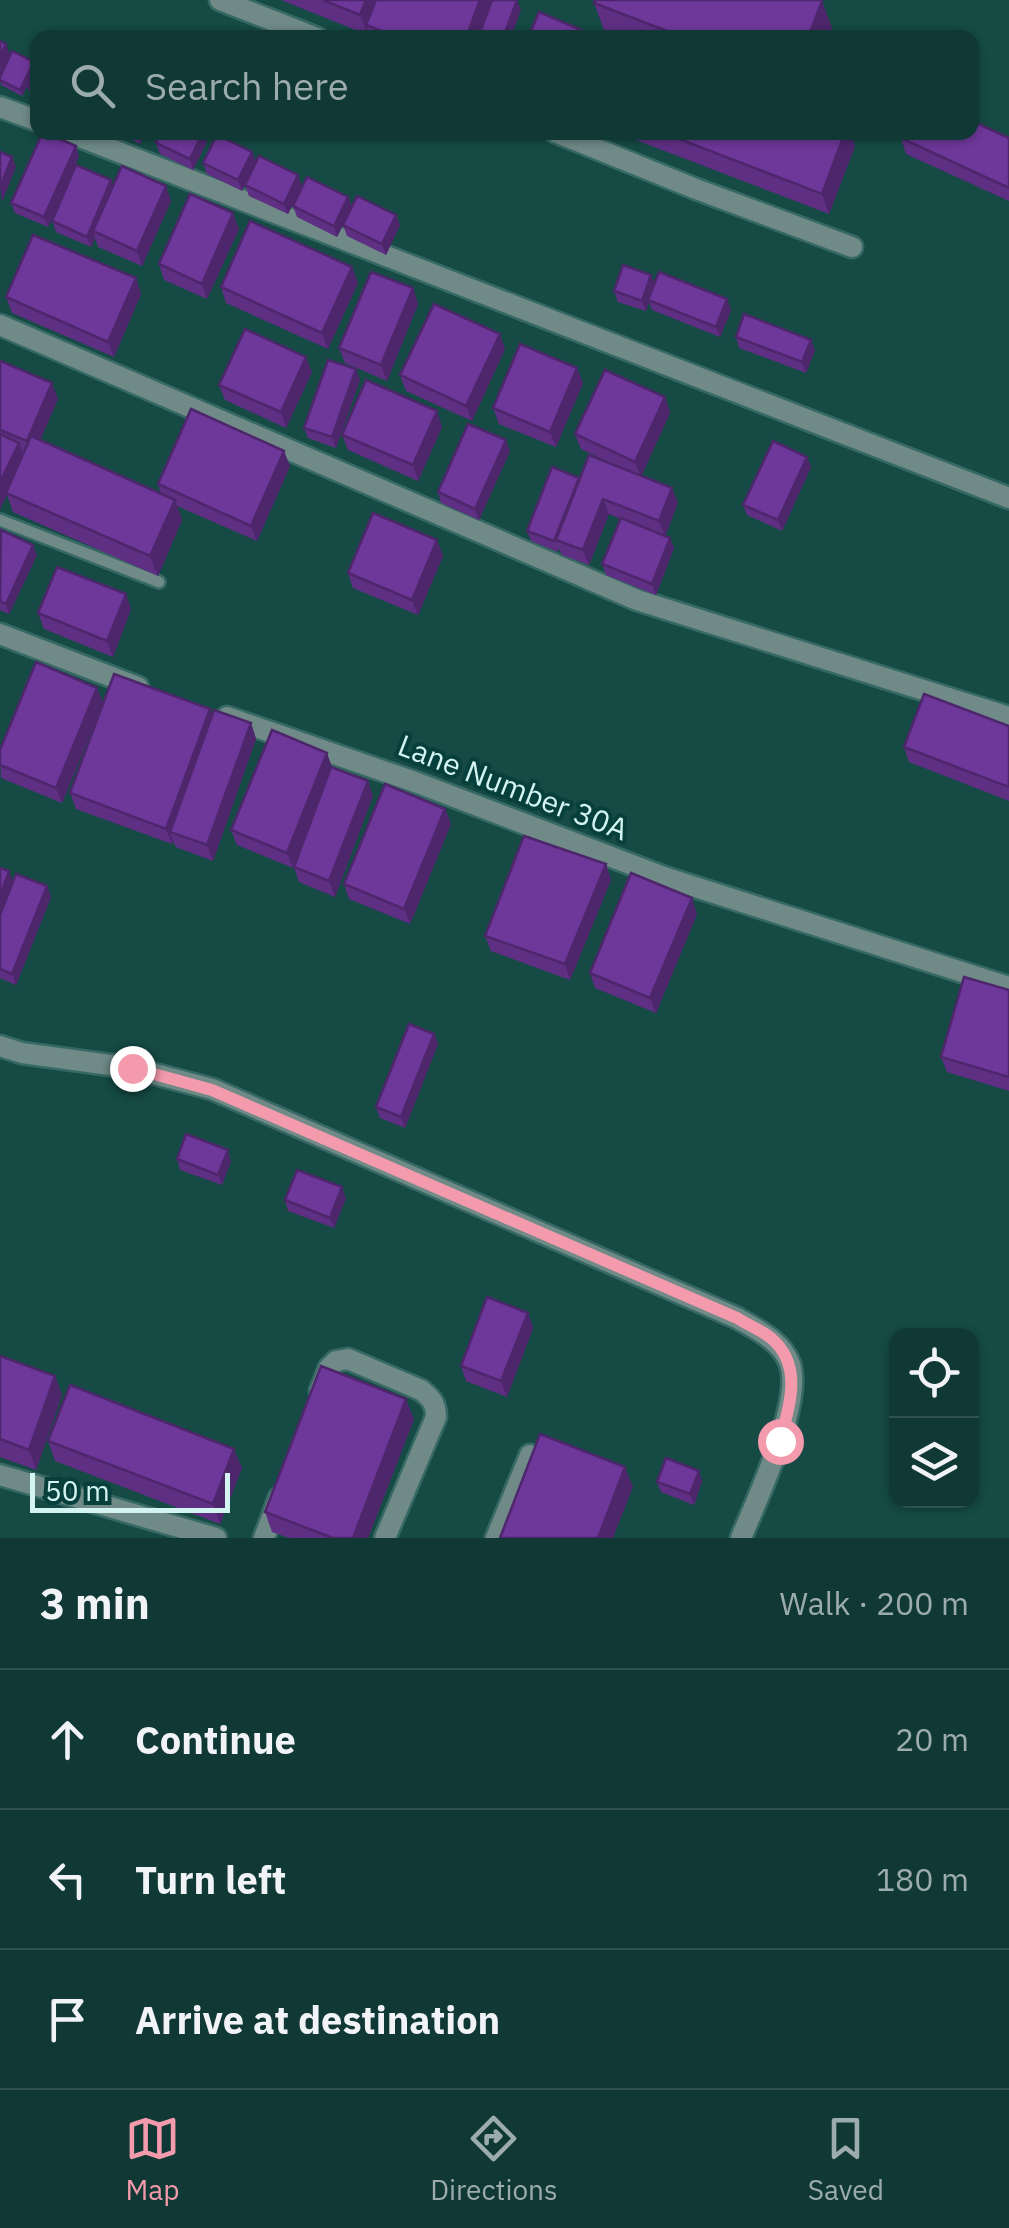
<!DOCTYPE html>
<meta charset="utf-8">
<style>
body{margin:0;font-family:"IBM Plex Sans",sans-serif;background:#193f3c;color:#f1f3f6}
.controls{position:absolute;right:30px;bottom:30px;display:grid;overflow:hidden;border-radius:20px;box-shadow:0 2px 8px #0004}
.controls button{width:90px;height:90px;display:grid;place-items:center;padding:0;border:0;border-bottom:2px solid #30524f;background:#103834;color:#f1f3f6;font:50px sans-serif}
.scale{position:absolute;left:30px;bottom:25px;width:200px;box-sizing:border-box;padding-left:10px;border:5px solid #d3f4f0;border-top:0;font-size:28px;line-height:35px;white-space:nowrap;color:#d3f4f0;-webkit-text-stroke:8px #063f3b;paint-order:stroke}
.stop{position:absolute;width:30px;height:30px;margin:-22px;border:8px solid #f39aac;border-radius:50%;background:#fff}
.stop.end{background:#f39aac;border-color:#fff;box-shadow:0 2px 10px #0008}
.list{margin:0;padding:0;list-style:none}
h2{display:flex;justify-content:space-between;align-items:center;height:130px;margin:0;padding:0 40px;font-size:42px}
h2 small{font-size:32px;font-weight:400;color:#9cacac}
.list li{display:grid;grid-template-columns:65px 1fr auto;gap:30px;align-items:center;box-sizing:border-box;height:140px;padding:0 40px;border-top:2px solid #30524f}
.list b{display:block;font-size:38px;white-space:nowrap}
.list em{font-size:32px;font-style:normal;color:#9cacac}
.icon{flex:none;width:55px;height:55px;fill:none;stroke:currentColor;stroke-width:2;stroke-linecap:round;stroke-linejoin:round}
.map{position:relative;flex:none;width:1009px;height:1538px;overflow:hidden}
.search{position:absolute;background:#103834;box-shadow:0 2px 8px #0004;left:30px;right:30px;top:30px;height:110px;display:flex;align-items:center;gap:25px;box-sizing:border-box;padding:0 35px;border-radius:20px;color:#9cacac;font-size:38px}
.sheet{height:550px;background:#103834}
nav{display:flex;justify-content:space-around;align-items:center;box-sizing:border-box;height:140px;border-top:2px solid #30524f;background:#103834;font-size:28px;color:#9cacac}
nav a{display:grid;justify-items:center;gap:5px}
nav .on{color:#f39aac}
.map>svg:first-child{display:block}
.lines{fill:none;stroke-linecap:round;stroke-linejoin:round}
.lane-casing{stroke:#376964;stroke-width:16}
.street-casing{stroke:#376964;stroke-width:25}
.lane{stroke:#6f8a87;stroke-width:11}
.street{stroke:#6f8a87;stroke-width:20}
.wall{fill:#5f2f84}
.shaded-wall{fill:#4d266c}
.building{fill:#6e379a;stroke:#4d266c;stroke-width:2.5}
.route{stroke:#f39aac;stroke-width:12}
.labels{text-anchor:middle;stroke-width:8;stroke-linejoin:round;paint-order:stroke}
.street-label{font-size:30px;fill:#d3f4f0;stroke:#063f3b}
</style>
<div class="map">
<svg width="1009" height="1538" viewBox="0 0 1009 1538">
<rect width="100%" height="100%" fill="#154a45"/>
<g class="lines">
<defs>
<polyline id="lane" points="0,520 159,582"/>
<g id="street">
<polyline points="220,0 317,38"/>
<polyline points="0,107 38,121"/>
<polyline points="67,132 1009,498"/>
<polyline points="555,132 696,189 852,247"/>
<polyline points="0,325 637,600 1009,717"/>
<polyline points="0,634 138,687"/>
<polyline points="227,717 415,782 664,877 1009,987"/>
<path d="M0,1046L22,1053L132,1068L212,1089L737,1318C756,1329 782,1341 790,1364C803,1402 757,1499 741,1538"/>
<path d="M320,1391L329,1368L336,1361L348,1359L421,1390C431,1398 436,1403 436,1417L385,1538"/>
<polyline points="0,1475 216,1538"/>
<polyline points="264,1538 279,1498"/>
<polyline points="496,1538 530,1455"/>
</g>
</defs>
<use href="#lane" class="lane-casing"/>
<use href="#street" class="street-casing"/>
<use href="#lane" class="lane"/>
<use href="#street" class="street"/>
</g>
<g class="wall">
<polygon points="281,0 492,0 477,38 371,38 369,32 368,35"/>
<polygon points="594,3 832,28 828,38 623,38 604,30"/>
<polygon points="34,62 36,67 22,96 1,85 0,77"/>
<polygon points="38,68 38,101 32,98 28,87"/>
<polygon points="117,132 146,132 140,144"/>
<polygon points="627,132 845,132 855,146 829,214 628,137"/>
<polygon points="901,138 1009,138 1009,201 906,154"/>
<polygon points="207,142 193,170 160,154 156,143"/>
<polygon points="252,152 256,162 302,186 288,214 249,196 245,185 242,191 207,174 203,163"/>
<polygon points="79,156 48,227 15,213 11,203"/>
<polygon points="111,180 113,185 171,201 142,266 98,247 95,238 91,247 56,232 52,221"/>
<polygon points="348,197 352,207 396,215 400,225 386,255 347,236 343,225 337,237 297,217 293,206"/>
<polygon points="239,229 207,299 164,280 159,264"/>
<polygon points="651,275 654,284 727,299 731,310 720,337 652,310 649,302 646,311 618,302 614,291"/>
<polygon points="136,278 141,294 114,357 12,313 6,297"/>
<polygon points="358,283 328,349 226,303 221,287"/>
<polygon points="413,288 418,304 387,381 345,363 339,348"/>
<polygon points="736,337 815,350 806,373 739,348"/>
<polygon points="505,349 472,421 406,391 400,375"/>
<polygon points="0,361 58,399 40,440 161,494 158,484 290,466 257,541 177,506 182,520 158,576 13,512 7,495 0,509"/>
<polygon points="577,368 583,383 556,447 499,424 493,408"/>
<polygon points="356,369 360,380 336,448 308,438 304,428"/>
<polygon points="312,372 286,428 225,400 219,385"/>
<polygon points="665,397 670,413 641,476 678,503 665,536 674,548 656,595 606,575 602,564 620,519 609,514 589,565 562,555 559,548 558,552 531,541 527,531 579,478 580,480 621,468 581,449 575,434"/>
<polygon points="442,427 418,481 348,450 342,435"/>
<polygon points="510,451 479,520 441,503 438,492"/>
<polygon points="807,457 811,467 782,531 747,515 743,505"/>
<polygon points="0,533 37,555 9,614 0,610"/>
<polygon points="437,540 443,556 418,615 353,588 348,573"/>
<polygon points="131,609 113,657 44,629 38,613"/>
<polygon points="97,688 103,703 62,803 1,778 0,750"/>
<polygon points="210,709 212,715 251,723 256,739 213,861 176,847 173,841 172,844 76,809 70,793"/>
<polygon points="1009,726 1009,801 909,762 904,747"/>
<polygon points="327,753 332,768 373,796 335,897 299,882 294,867 302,846 293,868 237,845 231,830"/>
<polygon points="445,809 451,824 410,924 349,899 344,884"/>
<polygon points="606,864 611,880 570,980 491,951 485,936"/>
<polygon points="0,868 13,882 47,886 51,897 16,985 0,978"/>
<polygon points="697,914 656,1013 595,988 590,973"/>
<polygon points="1009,990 1009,1091 947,1072 941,1057"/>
<polygon points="434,1034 438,1044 405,1128 380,1118 376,1107"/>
<polygon points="177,1159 231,1161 222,1185 180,1170"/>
<polygon points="346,1198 334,1228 288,1211 285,1200"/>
<polygon points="528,1313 533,1328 507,1397 466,1381 461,1366"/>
<polygon points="0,1356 55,1376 62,1395 36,1470 0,1457"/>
<polygon points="414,1419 368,1538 289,1538 272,1532 265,1512"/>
<polygon points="48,1441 242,1468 220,1524 55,1461"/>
<polygon points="702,1481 694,1505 661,1492 657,1482"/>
</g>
<g class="shaded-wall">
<polygon points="366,0 382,0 366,25 369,32 368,35 360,15"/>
<polygon points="480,0 492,0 477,38 466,38"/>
<polygon points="517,0 521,10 511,38 503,38"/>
<polygon points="822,1 832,28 828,38 808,38"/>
<polygon points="6,44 10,55 0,76 0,57"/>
<polygon points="34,62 36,67 22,96 20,90"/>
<polygon points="137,132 146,132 140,144 137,133"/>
<polygon points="203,132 207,142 193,170 190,159"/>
<polygon points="845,132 850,132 855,146 829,214 822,194"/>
<polygon points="76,146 79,156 48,227 44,217"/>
<polygon points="252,152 256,162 242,191 238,180"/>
<polygon points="12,157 16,167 2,202 0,187"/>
<polygon points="298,175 302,186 288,214 284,204"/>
<polygon points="111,180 115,190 93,231 95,238 91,247 87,237"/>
<polygon points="166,186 171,201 142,266 137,251"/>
<polygon points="348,197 352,208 337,237 334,226"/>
<polygon points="233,213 239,229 207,299 202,284"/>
<polygon points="396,215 400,225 386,255 382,244"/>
<polygon points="352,267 358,283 328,349 322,333"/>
<polygon points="651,275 655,285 646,311 642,301"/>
<polygon points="136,278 141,294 114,357 108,342"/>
<polygon points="413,288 418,304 387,381 381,365"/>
<polygon points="727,299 731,310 720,337 716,327"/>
<polygon points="500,334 505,349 472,421 466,406"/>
<polygon points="811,340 815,350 806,373 802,362"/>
<polygon points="306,357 312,372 286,428 281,412"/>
<polygon points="577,368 583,383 556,447 550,432"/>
<polygon points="356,369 360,380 336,448 332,437"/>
<polygon points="52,383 58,399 33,457 27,441"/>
<polygon points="665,397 670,413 641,477 635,462"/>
<polygon points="437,411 442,427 418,481 413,465"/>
<polygon points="506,440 510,451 479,520 475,509"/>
<polygon points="19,443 24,458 0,509 0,482"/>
<polygon points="284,451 290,466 257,541 251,526"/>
<polygon points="807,457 811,467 782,531 778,520"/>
<polygon points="672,488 678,503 665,537 659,521"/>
<polygon points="603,499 609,514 589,565 583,550"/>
<polygon points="175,500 182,520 158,576 150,556"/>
<polygon points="670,538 674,548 656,595 652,584"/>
<polygon points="437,540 443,556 418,615 412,600"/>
<polygon points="33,545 37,555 9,614 6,604"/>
<polygon points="126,594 131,609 113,657 107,641"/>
<polygon points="97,688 103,703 62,803 56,788"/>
<polygon points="210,709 216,725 170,832 173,841 172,844 166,829"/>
<polygon points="251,723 256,739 213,861 207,845"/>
<polygon points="327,753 332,768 293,868 287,853"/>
<polygon points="368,781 373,796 335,897 329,881"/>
<polygon points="445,809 451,824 410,924 404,909"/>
<polygon points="606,864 611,880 570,980 565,964"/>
<polygon points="9,871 15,887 0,926 0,896"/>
<polygon points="47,886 51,897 16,985 12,974"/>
<polygon points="692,898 697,914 656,1013 650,998"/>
<polygon points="434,1034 438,1044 405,1128 401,1117"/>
<polygon points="228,1150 231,1161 222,1185 218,1175"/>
<polygon points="342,1187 346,1198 334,1228 330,1218"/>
<polygon points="528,1313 533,1328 507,1397 501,1381"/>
<polygon points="55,1376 62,1395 36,1470 29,1450"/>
<polygon points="406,1399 414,1419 368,1538 353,1538"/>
<polygon points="234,1449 242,1468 220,1524 213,1504"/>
<polygon points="625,1467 633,1487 613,1538 598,1538"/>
<polygon points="699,1471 702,1481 694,1505 690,1494"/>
</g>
<g class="building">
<polygon points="323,0 366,0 360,15"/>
<polygon points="376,0 480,0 466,38 399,38 366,25"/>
<polygon points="492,0 517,0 503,38 478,38"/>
<polygon points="595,0 820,0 822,1 808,38 685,38 594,3"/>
<polygon points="539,12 600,38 528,38"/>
<polygon points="0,41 6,44 0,57"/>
<polygon points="12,51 34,62 20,90 0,80 0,77"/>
<polygon points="38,68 38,92 28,87"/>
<polygon points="972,121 1009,138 1009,188 901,138 903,132 972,132"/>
<polygon points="43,132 76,146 44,217 11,203"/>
<polygon points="161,132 203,132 190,159 156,143"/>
<polygon points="661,132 845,132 822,194"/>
<polygon points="217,135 252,152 238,180 203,163"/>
<polygon points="0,152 12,157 0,187"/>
<polygon points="259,156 298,175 284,204 245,185"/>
<polygon points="76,165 111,180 87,237 52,221"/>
<polygon points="122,166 166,186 137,251 93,231"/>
<polygon points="307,177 348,197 334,226 293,206"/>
<polygon points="190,194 233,213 202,284 159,264"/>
<polygon points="357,196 396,215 382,244 343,225"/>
<polygon points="250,221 352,267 322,333 221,287"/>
<polygon points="33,235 136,278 108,342 6,297"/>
<polygon points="623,265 651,275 642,301 614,291"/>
<polygon points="371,272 413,288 381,365 339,348"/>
<polygon points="659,272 727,299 716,327 648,300"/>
<polygon points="434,304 500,334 466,406 400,375"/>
<polygon points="744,314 811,340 802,362 736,337"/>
<polygon points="245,329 306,357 281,412 219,385"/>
<polygon points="520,344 577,368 550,432 493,408"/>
<polygon points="328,360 356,369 332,437 304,428"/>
<polygon points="0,361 52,383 27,441 0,430"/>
<polygon points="605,370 665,397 635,462 575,434"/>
<polygon points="366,380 437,411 413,465 342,435"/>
<polygon points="191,409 284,451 251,526 158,484"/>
<polygon points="468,424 506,440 475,509 438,492"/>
<polygon points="0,434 19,443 0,482"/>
<polygon points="31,436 175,500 150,556 6,493"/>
<polygon points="773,441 807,457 778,520 743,505"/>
<polygon points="589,455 672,488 659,521 603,499 583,550 556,540"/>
<polygon points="552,467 579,478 554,541 527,531"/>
<polygon points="373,513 437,540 412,600 348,573"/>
<polygon points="621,518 670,538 652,584 602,564"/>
<polygon points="1,530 33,545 6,604 0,601"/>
<polygon points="57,567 126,594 107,641 38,613"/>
<polygon points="36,662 97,688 56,788 0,765 0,750"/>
<polygon points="114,674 210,709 166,829 70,793"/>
<polygon points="924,694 1009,726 1009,787 904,747"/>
<polygon points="214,710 251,723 207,845 170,832"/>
<polygon points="272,730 327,753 287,853 231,830"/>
<polygon points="331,767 368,781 329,881 294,867"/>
<polygon points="385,784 445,809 404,909 344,884"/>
<polygon points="524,836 606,864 565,964 485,936"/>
<polygon points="0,868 9,871 0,896"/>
<polygon points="631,873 692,898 650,998 590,973"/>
<polygon points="16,874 47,886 12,974 0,969 0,915"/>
<polygon points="964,977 1009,990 1009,1077 941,1057"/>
<polygon points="409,1024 434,1034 401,1117 376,1107"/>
<polygon points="186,1134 228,1150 218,1175 177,1159"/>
<polygon points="297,1170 342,1187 330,1218 285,1200"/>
<polygon points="487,1297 528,1313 501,1381 461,1366"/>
<polygon points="0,1356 55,1376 29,1450 0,1439"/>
<polygon points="321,1366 406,1399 353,1538 333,1538 265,1512"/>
<polygon points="70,1385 234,1449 213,1504 48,1441"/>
<polygon points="540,1434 625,1467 598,1538 500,1538"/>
<polygon points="666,1458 699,1471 690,1494 657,1482"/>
</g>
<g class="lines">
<path class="route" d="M132,1068L212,1090L737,1318C748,1325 761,1330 771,1338C804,1366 789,1406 780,1441"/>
</g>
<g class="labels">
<g class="street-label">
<text transform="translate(513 788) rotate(21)" y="10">Lane Number 30A</text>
</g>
</g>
</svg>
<div class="controls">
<button><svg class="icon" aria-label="locate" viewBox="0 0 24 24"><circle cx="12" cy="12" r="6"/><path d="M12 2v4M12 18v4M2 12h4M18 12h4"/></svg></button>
<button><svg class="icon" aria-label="layers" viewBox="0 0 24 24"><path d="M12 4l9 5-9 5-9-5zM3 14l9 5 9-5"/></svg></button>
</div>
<div class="scale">50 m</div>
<div class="stop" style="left:780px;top:1441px"></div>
<div class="stop end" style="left:132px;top:1068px"></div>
<div class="search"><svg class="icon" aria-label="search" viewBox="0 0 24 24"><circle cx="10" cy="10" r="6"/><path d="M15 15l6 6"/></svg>Search here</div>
</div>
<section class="sheet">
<h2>3 min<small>Walk · 200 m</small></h2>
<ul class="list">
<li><svg class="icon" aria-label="ahead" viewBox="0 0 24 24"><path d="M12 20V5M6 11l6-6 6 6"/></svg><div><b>Continue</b></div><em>20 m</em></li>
<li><svg class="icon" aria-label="left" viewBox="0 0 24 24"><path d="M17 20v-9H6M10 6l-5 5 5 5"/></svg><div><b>Turn left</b></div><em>180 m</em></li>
<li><svg class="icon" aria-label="arrive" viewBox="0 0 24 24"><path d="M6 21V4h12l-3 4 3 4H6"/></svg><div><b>Arrive at destination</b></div></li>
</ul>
</section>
<nav>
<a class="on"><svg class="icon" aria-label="map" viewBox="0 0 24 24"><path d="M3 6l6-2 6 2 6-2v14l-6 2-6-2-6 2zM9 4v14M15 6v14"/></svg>Map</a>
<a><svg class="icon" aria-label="directions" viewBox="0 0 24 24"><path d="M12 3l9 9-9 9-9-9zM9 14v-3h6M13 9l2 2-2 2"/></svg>Directions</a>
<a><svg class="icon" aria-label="saved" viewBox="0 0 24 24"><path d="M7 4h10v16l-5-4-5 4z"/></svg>Saved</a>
</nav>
